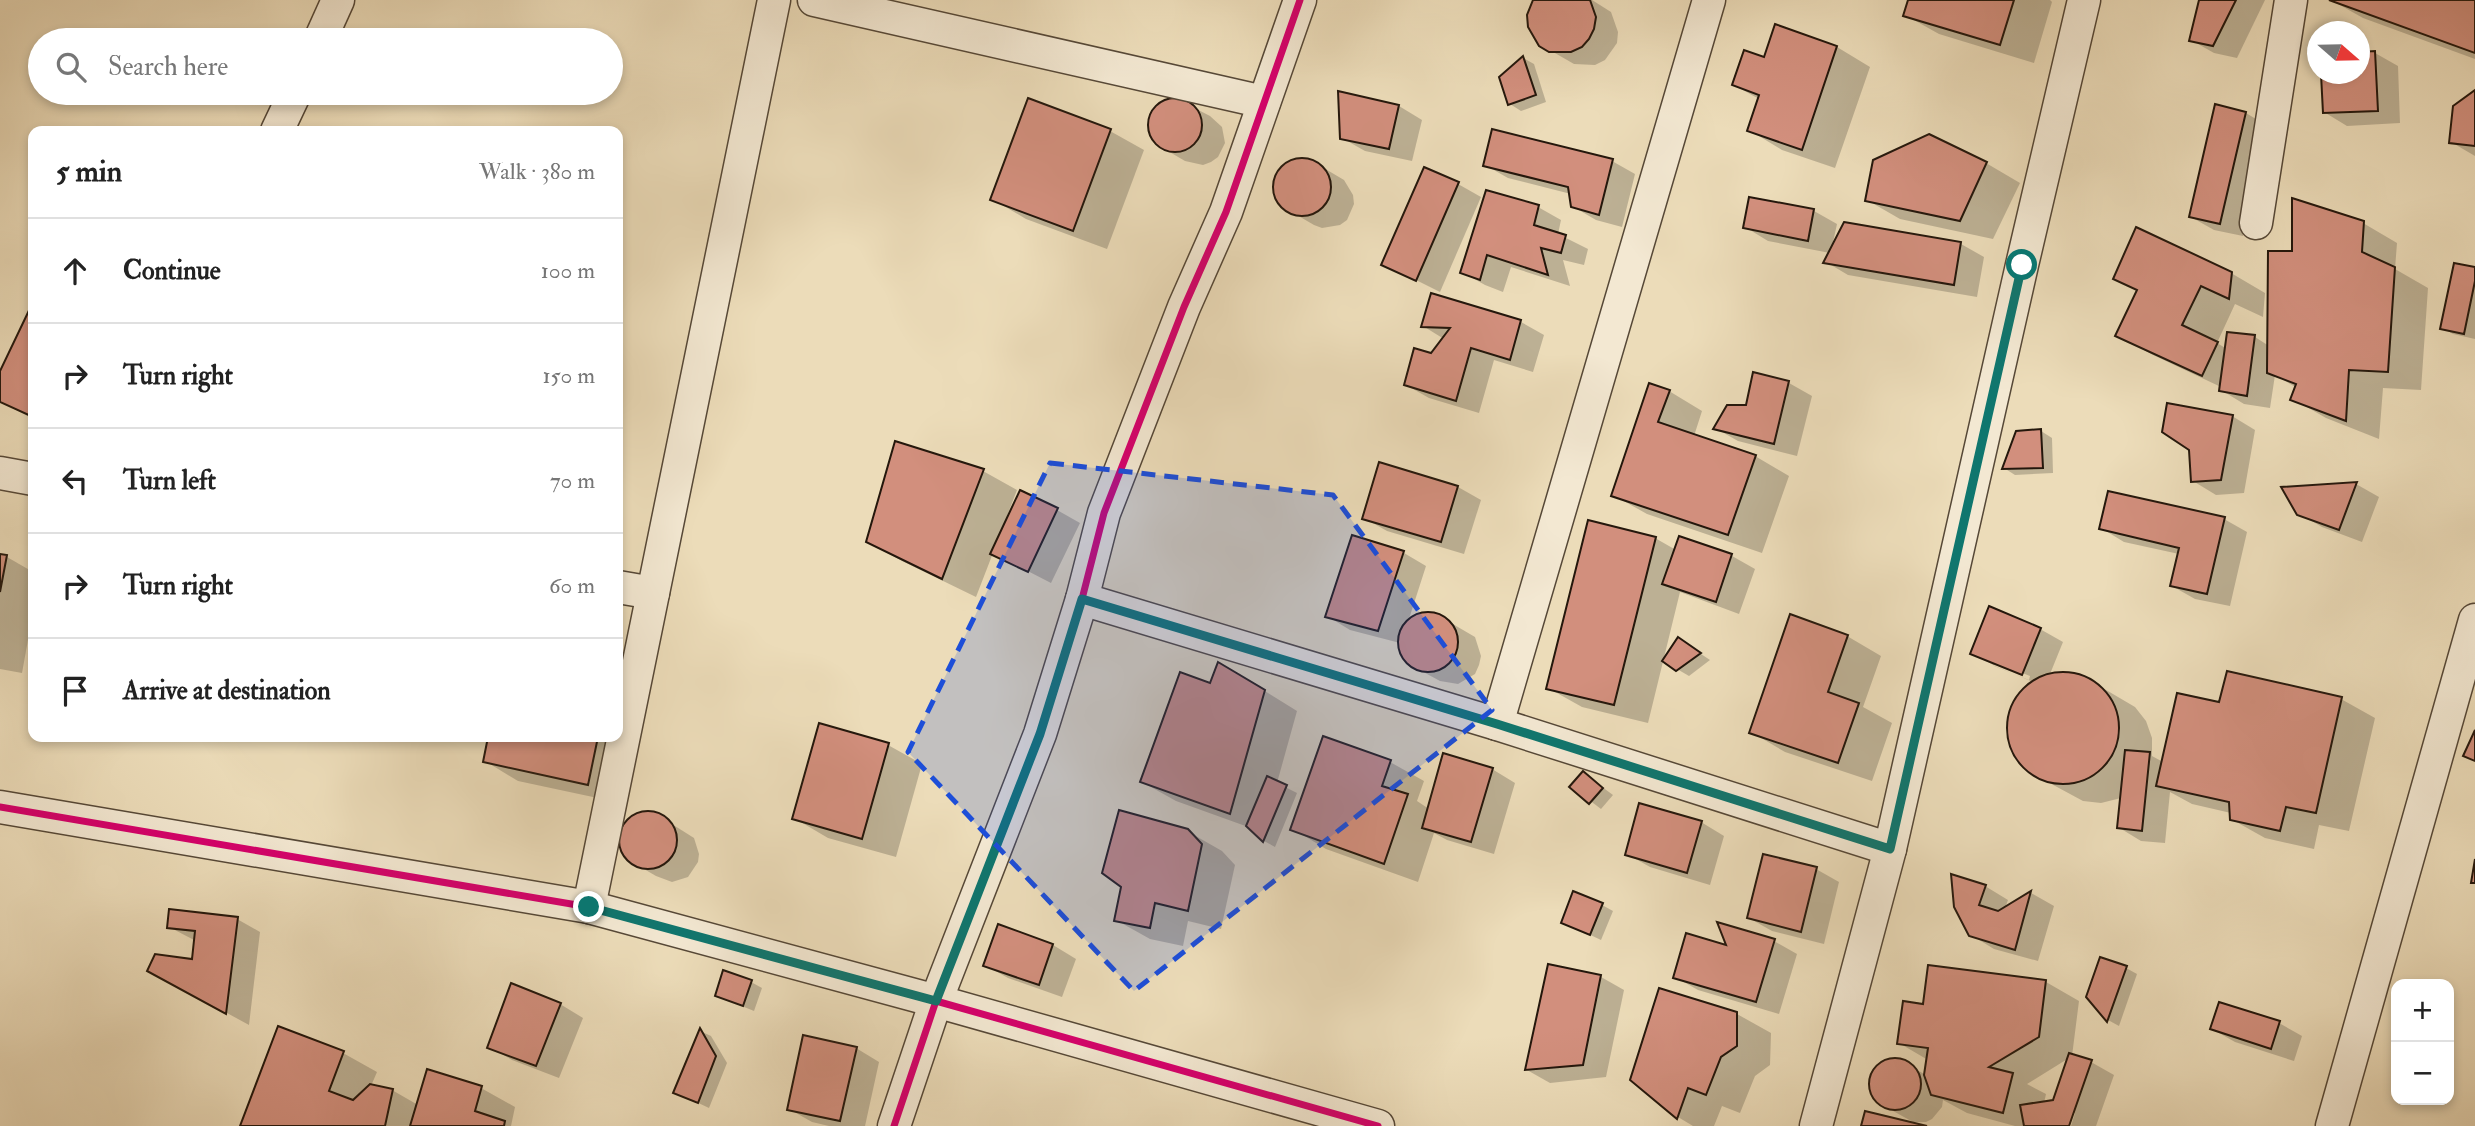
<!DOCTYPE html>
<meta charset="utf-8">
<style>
body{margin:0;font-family:"IM FELL Double Pica",serif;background:#f6f6f6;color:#222}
.controls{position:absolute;right:21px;bottom:21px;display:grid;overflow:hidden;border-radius:14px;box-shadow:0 4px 10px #0003}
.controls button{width:63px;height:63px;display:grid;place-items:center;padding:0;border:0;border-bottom:2px solid #e0e0e0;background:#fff;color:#222;font:35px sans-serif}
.compass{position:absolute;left:2307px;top:21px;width:63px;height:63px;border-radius:50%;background:#fff;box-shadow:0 4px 10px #0003;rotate:110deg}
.stop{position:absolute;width:21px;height:21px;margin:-16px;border:5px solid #0f766e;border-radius:50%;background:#fff}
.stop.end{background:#0f766e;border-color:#fff;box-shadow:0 2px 7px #0008}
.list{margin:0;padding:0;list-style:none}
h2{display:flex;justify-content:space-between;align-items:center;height:91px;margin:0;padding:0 28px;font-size:30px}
h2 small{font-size:23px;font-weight:400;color:#767676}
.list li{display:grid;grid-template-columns:46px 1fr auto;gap:21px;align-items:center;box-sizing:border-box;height:105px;padding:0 28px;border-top:2px solid #e0e0e0}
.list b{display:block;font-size:26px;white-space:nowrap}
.list em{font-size:23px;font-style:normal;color:#767676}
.icon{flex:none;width:38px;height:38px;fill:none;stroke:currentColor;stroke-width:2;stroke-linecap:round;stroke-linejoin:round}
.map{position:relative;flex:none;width:2475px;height:1126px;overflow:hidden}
.search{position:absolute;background:#fff;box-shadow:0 4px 10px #0003;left:28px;top:28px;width:595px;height:77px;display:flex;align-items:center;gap:18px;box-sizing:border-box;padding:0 24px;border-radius:38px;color:#767676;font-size:26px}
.panel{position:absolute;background:#fff;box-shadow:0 4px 10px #0003;left:28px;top:126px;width:595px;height:616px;border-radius:14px}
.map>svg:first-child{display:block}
.shadow{fill:#0003;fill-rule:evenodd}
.building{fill:#d28f7d;stroke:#24170c;stroke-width:2}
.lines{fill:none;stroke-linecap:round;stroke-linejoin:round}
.minor-casing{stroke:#564837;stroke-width:35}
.minor{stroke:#f3e8d2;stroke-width:32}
.cycleway-casing{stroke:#f3e8d2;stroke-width:11}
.cycleway{stroke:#d6006c;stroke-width:7}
.route{stroke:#0f766e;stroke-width:9}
.marked{fill:#1d4ed8;fill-opacity:0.2;stroke:#1d4ed8;stroke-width:5;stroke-dasharray:14 9;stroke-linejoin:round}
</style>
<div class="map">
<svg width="2475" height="1126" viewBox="0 0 2475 1126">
<rect width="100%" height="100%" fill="#ecdcb9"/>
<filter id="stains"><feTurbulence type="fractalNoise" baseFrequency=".00286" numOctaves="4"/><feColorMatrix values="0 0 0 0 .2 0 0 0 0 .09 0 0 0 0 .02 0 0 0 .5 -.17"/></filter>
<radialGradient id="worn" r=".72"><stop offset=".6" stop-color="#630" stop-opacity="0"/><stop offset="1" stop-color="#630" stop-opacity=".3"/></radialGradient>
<g class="shadow">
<polygon points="1536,0 1592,0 1611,12 1618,32 1617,43 1605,60 1595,65 1574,64 1541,45"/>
<polygon points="1910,0 2050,0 2052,2 2034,63 1939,34 1905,15"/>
<polygon points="2200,0 2265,0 2237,58 2214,53 2191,40"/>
<polygon points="2331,0 2475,0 2475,59 2363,18"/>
<polygon points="1776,27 1837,47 1870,67 1835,168 1782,150 1749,130 1759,99 1734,85 1765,59"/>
<polygon points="2375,53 2398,66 2400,123 2347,126 2324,112 2323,74 2360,74 2360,54"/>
<polygon points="1523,58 1534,64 1546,102 1521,111 1510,104"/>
<polygon points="2475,92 2475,156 2451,142"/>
<polygon points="1340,94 1399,106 1422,120 1412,161 1365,151 1342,138"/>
<polygon points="1029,100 1110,131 1144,150 1107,249 1026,219 992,199"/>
<polygon points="1179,100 1210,116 1222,127 1225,143 1218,157 1211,162 1203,165 1185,161 1161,147 1151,133 1152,116 1163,103"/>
<polygon points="2246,113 2269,127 2243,236 2214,230 2191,217"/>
<polygon points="1929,136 1986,163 2020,183 1993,239 1900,219 1867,200"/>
<polygon points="1303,160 1312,161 1344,180 1353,195 1354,204 1347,220 1340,225 1322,228 1314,225 1290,211 1277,199 1276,180 1286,165"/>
<polygon points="1612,161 1635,174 1622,227 1596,220 1572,206 1571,194 1508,178 1485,165"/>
<polygon points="1458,184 1481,197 1440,292 1384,264"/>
<polygon points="1538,207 1561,220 1558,234 1588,249 1584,265 1563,260 1570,286 1511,267 1503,292 1485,285 1462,272"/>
<polygon points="1814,211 1837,224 1832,247 1845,224 1961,244 1984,257 1977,297 1848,275 1826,262 1830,253 1768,241 1745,227"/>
<polygon points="2363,223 2397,243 2395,269 2428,288 2421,390 2383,388 2379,439 2326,418 2293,399 2297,388 2275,375 2270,408 2244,404 2221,390 2221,387 2151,354 2118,335 2138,291 2115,278 2231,273 2265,293 2263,317 2235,304 2217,343 2227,349 2229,334 2255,337 2269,346 2293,253"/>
<polygon points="2475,269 2475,339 2453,334 2442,328"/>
<polygon points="1432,295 1521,322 1544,335 1533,372 1494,360 1479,413 1429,398 1406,385 1444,339 1423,326"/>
<polygon points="33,306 33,419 0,401 0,375"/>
<polygon points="1755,375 1789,383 1812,396 1797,456 1738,441 1715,428 1747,406"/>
<polygon points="1669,391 1702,411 1694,436 1755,456 1789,476 1762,553 1647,514 1613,495"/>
<polygon points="2232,416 2255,430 2244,493 2216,495 2193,481 2191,449"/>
<polygon points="2041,431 2052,438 2053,473 2015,475 2004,468"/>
<polygon points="1380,464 1458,487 1481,500 1464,554 1387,531 1364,518"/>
<polygon points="983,471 1017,490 1007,516 1057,510 1080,523 1051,583 993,553 976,597 902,561 868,542"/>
<polygon points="2356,484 2379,497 2362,542 2322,527 2298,513"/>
<polygon points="2224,519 2247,532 2230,606 2195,599 2172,586 2179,554 2124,542 2101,528"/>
<polygon points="1354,537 1404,553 1426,566 1408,622 1424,614 1434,613 1475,637 1481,656 1479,665 1475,674 1458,684 1440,681 1416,668 1403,655 1400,643 1350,630 1327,616"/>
<polygon points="1655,538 1676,550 1680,538 1732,556 1755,569 1739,614 1680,592 1648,723 1582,707 1548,688"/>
<polygon points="0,555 7,557 33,572 33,612 22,673 0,669"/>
<path d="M2040,629L2063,642L2050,674L2067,673L2084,677L2135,707L2146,721L2152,738V756L2163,762L2221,704L2341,699L2375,718L2349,831L2319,825L2314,849L2265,838L2231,819V813L2192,804L2170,792L2165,843L2141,841L2118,827L2121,798L2101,803L2083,801L2031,773L2018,760L2010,743L2008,725L2012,708L2021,693L2033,682L1995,666L1972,653ZM1994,662L2030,676L2029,680L1994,666Z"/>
<polygon points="1847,636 1881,656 1863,707 1892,723 1872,781 1785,752 1751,732"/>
<polygon points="1689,646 1710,660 1689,676 1677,669"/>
<polygon points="1252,683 1297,711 1277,783 1297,793 1275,847 1264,841 1251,828 1176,801 1142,782 1211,685"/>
<polygon points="490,737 618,737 621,803 518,781 485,761"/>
<polygon points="888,745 922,764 896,857 828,838 794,818"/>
<polygon points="1390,762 1424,781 1417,801 1429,809 1492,769 1515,783 1494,854 1447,840 1434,833 1418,882 1326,849 1293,829"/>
<polygon points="1583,773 1613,795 1601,809 1572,787"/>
<polygon points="656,814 694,838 699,854 698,862 688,877 672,882 656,876 632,862 625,855 621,837 624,828 637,816"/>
<polygon points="1701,822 1724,836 1710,885 1650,867 1627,854"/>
<polygon points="1187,831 1222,851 1235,865 1221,929 1188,921 1183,946 1150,939 1116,920"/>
<polygon points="1816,869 1839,882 1824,944 1772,931 1749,918"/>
<polygon points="1985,886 2008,900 2005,908 2031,893 2054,906 2038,961 1994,949 1971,935 1955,906"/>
<polygon points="1602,905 1613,911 1601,940 1563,922"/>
<polygon points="237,919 260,932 249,1025 172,983 194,961 196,941 169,927"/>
<polygon points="999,927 1053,945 1076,959 1062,997 1008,978 985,965"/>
<polygon points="1774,941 1797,954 1779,1014 1698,990 1675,977 1729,948"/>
<polygon points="1549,966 1601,977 1624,990 1606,1077 1550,1083 1527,1070"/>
<polygon points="2126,968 2137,974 2119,1026 2108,1020 2088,996"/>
<polygon points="751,982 762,988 754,1011 717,996"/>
<path d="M2046,982L2079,1001L2072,1056L2091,1062L2114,1075L2096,1126H2071L2075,1113H2072L2067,1126H2015L1967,1113L1943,1100L1942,1107L1932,1119L1926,1122H1913L1886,1107L1874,1096L1872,1080L1880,1066L1887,1062H1903L1926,1075L1928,1060L1899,1043L1925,1006ZM2069,1058L2055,1101L2044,1103L2046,1094L2027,1084Z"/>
<polygon points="560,1004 583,1018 559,1078 512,1060 489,1047"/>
<polygon points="1737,1014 1771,1033 1770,1065 1755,1076 1740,1113 1722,1106 1714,1126 1693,1126 1678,1117 1632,1079"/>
<polygon points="2279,1023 2302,1036 2294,1061 2235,1042 2212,1029"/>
<polygon points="700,1031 711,1036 727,1063 709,1108 675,1092"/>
<polygon points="856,1048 879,1062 865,1126 829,1126 812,1122 789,1109"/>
<polygon points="343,1053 377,1072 371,1086 392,1090 418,1105 481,1088 515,1107 511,1126 243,1126"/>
</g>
<g class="building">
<polygon points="1533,0 1590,0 1596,17 1594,29 1589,39 1582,47 1571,52 1549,52 1539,46 1528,27 1527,15"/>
<polygon points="1908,0 2014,0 2000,45 1903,16"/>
<polygon points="2199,0 2236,0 2213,46 2189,41"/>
<polygon points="2329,0 2475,0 2475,53"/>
<polygon points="1775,24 1837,46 1802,150 1747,131 1759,95 1732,85 1744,50 1764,57"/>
<polygon points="2375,51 2378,111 2323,113 2321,74 2360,74 2360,52"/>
<polygon points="1523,56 1536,95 1508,105 1499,77"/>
<polygon points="2475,90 2475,146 2449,143 2453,106"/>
<polygon points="1338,91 1399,105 1389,149 1340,139"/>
<polygon points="1028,98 1111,129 1073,231 990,200"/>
<circle cx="1175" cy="125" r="27"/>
<polygon points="2215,104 2246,112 2220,224 2189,217"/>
<polygon points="1492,129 1613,159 1599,215 1571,207 1568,187 1483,166"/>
<polygon points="1929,134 1987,162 1960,221 1865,201 1873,160"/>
<circle cx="1302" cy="187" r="29"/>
<polygon points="1424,167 1459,182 1416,281 1381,265"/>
<polygon points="1486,190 1539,205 1534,225 1566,235 1561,253 1541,248 1548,275 1487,255 1480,280 1460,273"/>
<polygon points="1749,197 1814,209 1808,241 1743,228"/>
<polygon points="2292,198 2364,221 2362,252 2395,267 2388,372 2349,370 2346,421 2290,400 2296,384 2267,373 2268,251 2292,251"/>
<polygon points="1844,222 1961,242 1954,285 1823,263"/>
<polygon points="2136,227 2232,272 2229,299 2201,286 2182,325 2218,342 2202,376 2115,336 2137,290 2113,279"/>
<polygon points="2454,263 2475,267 2475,281 2464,334 2440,329"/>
<polygon points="1431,293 1521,320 1510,360 1471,348 1456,401 1404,385 1414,348 1431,353 1450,328 1421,327"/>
<polygon points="33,302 33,417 0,402 0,371"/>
<polygon points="2227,332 2255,335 2247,396 2219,391"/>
<polygon points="1753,372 1789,381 1774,444 1713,429 1727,405 1746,405"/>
<polygon points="1649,383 1670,390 1658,422 1756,455 1728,535 1611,496"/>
<polygon points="2167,403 2233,415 2221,480 2191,482 2189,450 2162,432"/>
<polygon points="2041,429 2043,468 2002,469 2016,431"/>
<polygon points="895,441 984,469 942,579 866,542"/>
<polygon points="1379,462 1458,486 1441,542 1362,519"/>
<polygon points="2357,482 2339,530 2297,515 2281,487"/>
<polygon points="1020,490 1058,508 1028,572 990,554"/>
<polygon points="2108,491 2225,517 2207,594 2170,586 2179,548 2099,529"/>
<polygon points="1588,520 1656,537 1614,705 1546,689"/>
<polygon points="1352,535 1404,551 1378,631 1325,617"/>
<polygon points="1679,536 1732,554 1716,602 1662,584"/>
<polygon points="0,554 7,555 0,592"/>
<polygon points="1989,606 2041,628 2022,675 1970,654"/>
<circle cx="1428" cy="642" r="30"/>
<polygon points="1790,614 1848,635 1828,692 1859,703 1838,763 1749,733"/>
<polygon points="1678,637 1701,653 1676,671 1662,661"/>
<polygon points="1218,662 1265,690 1230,814 1140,782 1180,672 1210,683"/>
<polygon points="2227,671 2342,697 2316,813 2286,807 2280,831 2230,820 2229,802 2156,786 2177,693 2219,702"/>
<circle cx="2063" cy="728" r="56"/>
<polygon points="819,723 889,743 862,839 792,819"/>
<polygon points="2475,730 2475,761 2463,756"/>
<polygon points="1323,736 1391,760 1382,786 1408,794 1384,864 1290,830"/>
<polygon points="488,737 598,737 588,785 483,762"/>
<polygon points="2125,750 2150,752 2142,831 2117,828"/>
<polygon points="1443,753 1493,768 1471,842 1422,828"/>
<polygon points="1583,771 1603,788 1589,804 1569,787"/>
<polygon points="1267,776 1287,785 1263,842 1246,826"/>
<polygon points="1639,803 1702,821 1687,873 1625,855"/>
<polygon points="1119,810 1188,829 1202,844 1188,911 1155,903 1150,928 1114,921 1121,887 1102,873"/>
<circle cx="648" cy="840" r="29"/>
<polygon points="1763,854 1817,867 1801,932 1747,918"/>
<polygon points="2475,859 2475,883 2471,883"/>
<polygon points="1951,874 1986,885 1979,905 1998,911 2031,891 2015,950 1969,936 1954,907"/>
<polygon points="1573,891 1603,903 1590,935 1561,923"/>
<polygon points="169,909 238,917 226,1014 147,971 155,954 192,959 195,931 167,928"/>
<polygon points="1717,922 1775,939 1756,1002 1673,978 1686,933 1726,945"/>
<polygon points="998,924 1053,944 1039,985 983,966"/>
<polygon points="2100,957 2127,966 2107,1022 2086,997"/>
<polygon points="1548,964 1601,975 1583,1065 1525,1070"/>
<polygon points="1928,965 2046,980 2039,1037 1989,1067 2013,1073 2003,1113 1931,1095 1924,1075 1928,1048 1897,1044 1903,1001 1923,1004"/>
<polygon points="723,970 752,980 743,1006 715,996"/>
<polygon points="511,983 561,1003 536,1066 487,1048"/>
<polygon points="1659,988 1737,1012 1737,1046 1721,1057 1706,1095 1688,1088 1677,1119 1630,1080"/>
<polygon points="2219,1002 2280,1021 2271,1049 2210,1029"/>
<polygon points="278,1026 344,1051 329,1091 353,1100 370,1084 393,1089 385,1126 240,1126"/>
<polygon points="700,1028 716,1056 698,1103 673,1093"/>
<polygon points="803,1035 857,1047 840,1121 787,1110"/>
<polygon points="2069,1053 2092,1060 2069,1126 2024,1126 2020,1105 2053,1100"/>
<circle cx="1895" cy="1084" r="26"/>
<polygon points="427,1069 482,1086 475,1111 505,1121 504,1126 410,1126"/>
<polygon points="1865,1111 1927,1126 1861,1126"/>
</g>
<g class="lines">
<defs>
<g id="minor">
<polyline points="814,0 1264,102"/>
<polyline points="320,40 338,0"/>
<polyline points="277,131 295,93"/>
<polyline points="2256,223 2291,0"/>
<polyline points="0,473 33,479"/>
<polyline points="618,587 653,593"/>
<polyline points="1082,599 1497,724 1890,849"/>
<polyline points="1497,724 1709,0"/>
<polyline points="0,807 589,907 936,1001 1378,1126"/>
<polyline points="589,907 774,0"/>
<polyline points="894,1126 936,1001 1040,734 1082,599 1104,513 1184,307 1226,212 1300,0"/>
<polyline points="1816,1126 1890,849 2022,265 2084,0"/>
<polyline points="2332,1126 2475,620"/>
</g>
</defs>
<use href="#minor" class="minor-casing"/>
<use href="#minor" class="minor"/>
<defs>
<g id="cycleway">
<polyline points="0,807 589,907 936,1001 1378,1126"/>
<polyline points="894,1126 936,1001 1040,734 1082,599 1104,513 1184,307 1226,212 1300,0"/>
</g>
</defs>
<use href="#cycleway" class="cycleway-casing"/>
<use href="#cycleway" class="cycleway"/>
</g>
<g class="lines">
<polyline class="route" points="589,907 936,1001 1040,734 1082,599 1497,724 1890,849 2022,265"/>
</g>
<path class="marked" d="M1050,463L1333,495L1492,710L1134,991L908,752Z"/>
<rect width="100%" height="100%" filter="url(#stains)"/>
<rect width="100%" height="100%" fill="url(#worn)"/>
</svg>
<div class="controls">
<button>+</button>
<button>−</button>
</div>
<svg class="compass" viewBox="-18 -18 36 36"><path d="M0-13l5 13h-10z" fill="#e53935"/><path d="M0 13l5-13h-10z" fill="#767676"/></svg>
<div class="stop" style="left:2022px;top:265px"></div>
<div class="stop end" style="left:589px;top:907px"></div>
<div class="search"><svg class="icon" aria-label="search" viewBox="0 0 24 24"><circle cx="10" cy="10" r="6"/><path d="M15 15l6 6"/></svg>Search here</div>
<section class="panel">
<h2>5 min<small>Walk · 380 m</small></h2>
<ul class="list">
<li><svg class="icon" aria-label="ahead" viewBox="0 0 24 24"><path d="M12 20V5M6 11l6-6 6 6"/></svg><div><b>Continue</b></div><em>100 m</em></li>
<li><svg class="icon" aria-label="right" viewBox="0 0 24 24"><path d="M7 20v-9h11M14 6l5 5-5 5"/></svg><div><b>Turn right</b></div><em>150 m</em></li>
<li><svg class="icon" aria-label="left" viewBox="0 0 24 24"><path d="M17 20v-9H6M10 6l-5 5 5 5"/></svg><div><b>Turn left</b></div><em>70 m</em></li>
<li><svg class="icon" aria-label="right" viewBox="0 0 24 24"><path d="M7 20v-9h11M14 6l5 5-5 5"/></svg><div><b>Turn right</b></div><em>60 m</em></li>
<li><svg class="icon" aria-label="arrive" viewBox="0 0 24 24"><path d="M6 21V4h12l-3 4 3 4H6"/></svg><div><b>Arrive at destination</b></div></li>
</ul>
</section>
</div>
